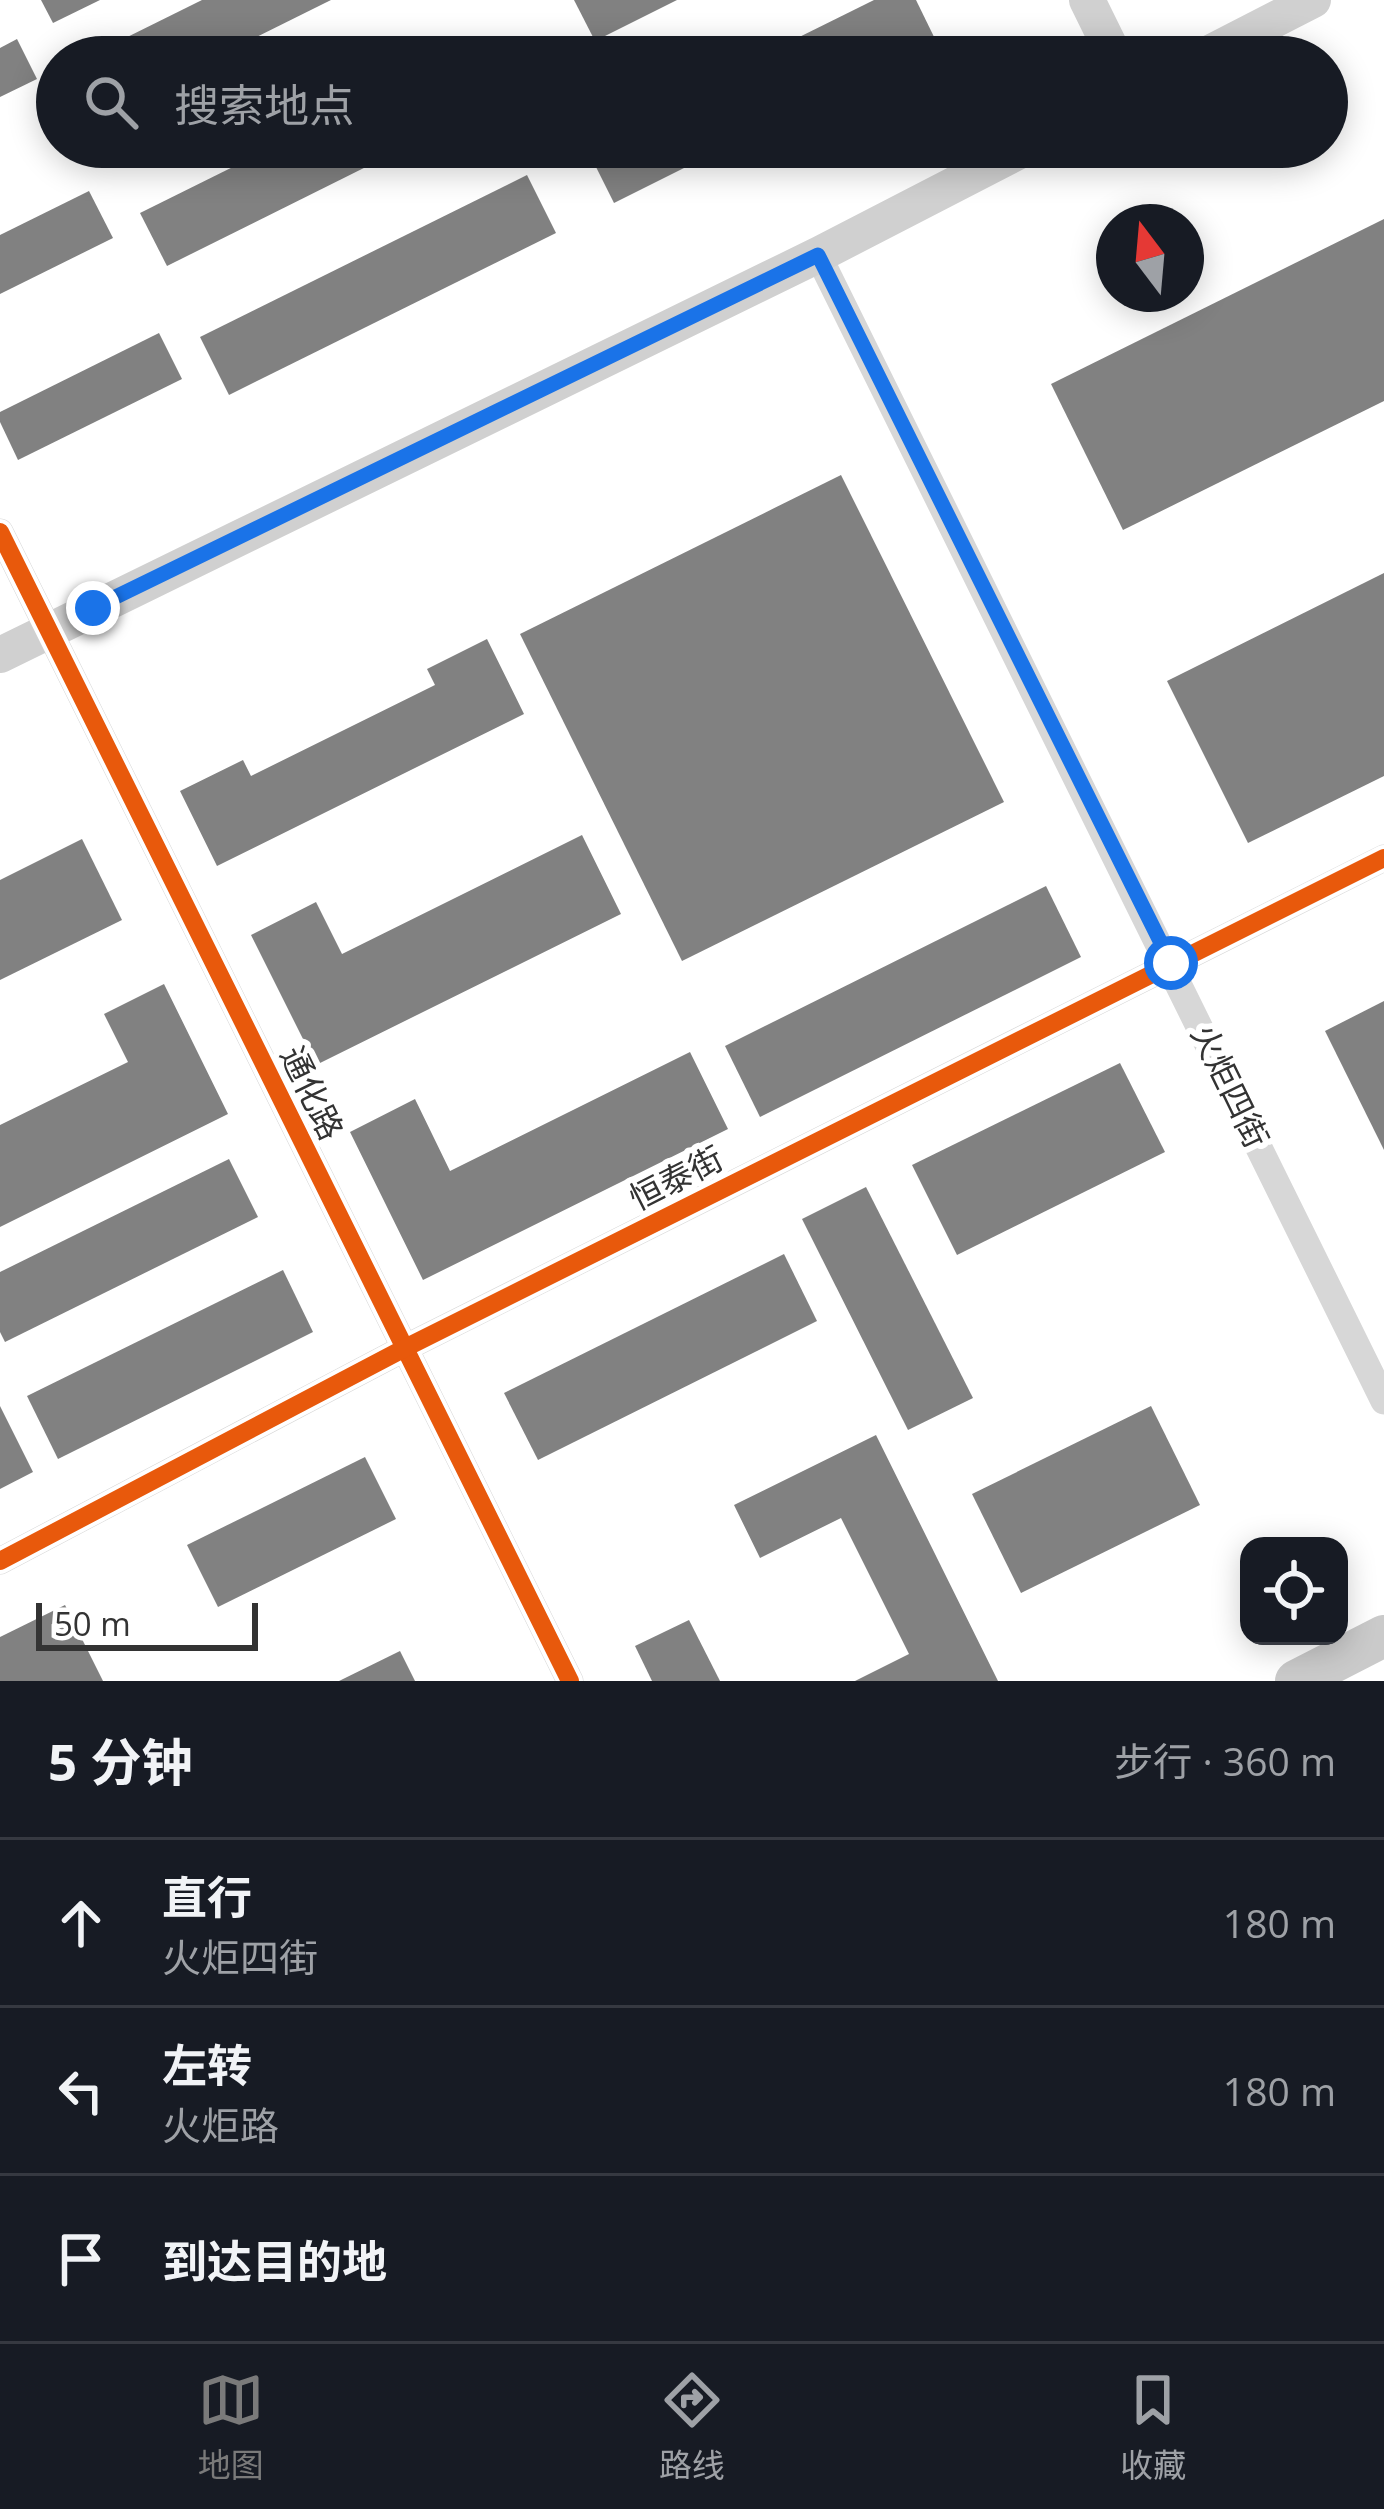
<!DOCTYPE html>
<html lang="zh">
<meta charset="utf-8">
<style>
body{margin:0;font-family:"Open Sans","Noto Sans SC",sans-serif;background:#242831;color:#f1f3f6}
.controls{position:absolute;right:36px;bottom:36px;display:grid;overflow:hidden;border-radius:24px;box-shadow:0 6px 30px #0003}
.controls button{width:108px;height:108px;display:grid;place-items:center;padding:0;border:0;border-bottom:3px solid #363941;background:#171b24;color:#f1f3f6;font:60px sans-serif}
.compass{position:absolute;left:1096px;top:204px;width:108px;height:108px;border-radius:50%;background:#171b24;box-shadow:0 6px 30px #0003;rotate:344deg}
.scale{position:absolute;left:36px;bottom:30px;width:222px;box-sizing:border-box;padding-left:12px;border:6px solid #333;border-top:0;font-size:33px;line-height:42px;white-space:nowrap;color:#333;-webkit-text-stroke:9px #fff;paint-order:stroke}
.stop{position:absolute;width:36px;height:36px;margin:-27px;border:9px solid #1a73e8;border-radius:50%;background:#fff}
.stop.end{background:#1a73e8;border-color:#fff;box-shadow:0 3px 12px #0008}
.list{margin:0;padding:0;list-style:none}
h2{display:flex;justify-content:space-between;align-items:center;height:156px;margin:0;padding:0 48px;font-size:51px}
h2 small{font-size:39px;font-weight:400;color:#9ea1a6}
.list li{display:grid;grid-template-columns:78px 1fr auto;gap:36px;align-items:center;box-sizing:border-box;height:168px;padding:0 48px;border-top:3px solid #363941}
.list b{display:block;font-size:45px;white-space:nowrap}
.list p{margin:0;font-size:39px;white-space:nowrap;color:#9ea1a6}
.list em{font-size:39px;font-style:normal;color:#9ea1a6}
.icon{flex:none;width:66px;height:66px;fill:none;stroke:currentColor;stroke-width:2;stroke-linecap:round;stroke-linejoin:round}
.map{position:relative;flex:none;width:1384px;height:1681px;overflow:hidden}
.search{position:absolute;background:#171b24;box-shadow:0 6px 30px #0003;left:36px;right:36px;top:36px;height:132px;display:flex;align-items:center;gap:30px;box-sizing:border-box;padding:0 42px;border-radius:66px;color:#9ea1a6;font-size:45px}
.sheet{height:660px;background:#171b24}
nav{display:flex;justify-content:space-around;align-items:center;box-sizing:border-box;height:168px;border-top:3px solid #363941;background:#171b24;font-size:33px;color:#9ea1a6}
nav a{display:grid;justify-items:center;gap:6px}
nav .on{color:#7a7a7a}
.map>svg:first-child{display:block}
.building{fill:#818181}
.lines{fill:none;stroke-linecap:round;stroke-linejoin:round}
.street{stroke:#d7d7d7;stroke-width:27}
.secondary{stroke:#d0d0d0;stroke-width:36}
.primary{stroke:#cacaca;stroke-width:42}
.cycleway-casing{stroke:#fff;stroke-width:26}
.cycleway{stroke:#e8590c;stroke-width:18}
.route{stroke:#1a73e8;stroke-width:15}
.labels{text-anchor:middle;stroke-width:12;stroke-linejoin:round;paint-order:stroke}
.street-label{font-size:33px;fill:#333;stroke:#fff}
</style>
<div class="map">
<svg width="1384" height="1681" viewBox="0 0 1384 1681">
<rect width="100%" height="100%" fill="#fff"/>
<g class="building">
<polygon points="41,0 100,0 53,23"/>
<polygon points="202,0 331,0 216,57 87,57"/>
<polygon points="574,0 677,0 595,41"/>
<polygon points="874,0 916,0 937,43 908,57 759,57"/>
<polygon points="17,39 37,79 0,97 0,48"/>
<polygon points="273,147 406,147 167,266 140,213"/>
<polygon points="586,147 726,147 614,203"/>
<polygon points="527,175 556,233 229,395 200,337"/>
<polygon points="89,191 113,238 0,294 0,235"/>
<polygon points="1384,219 1384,401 1123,530 1051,384"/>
<polygon points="159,333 182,379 18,460 0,422 0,412"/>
<polygon points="841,475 1004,802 682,961 520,634"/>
<polygon points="1384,573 1384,776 1248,843 1167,681"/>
<polygon points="487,639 524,714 217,866 180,791 243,760 251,776 435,685 427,669"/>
<polygon points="582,835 621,914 316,1065 251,935 316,902 342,954"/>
<polygon points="82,839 122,920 0,980 0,880"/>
<polygon points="1046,886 1081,957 760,1117 725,1046"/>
<polygon points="164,984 228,1114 0,1227 0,1125 128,1062 104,1014"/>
<polygon points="1384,1001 1384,1150 1325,1031"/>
<polygon points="690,1052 728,1129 423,1280 350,1132 415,1099 450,1171"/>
<polygon points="1120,1063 1165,1152 957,1255 912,1165"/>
<polygon points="229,1159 258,1217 5,1342 0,1332 0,1272"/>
<polygon points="866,1187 973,1398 908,1430 802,1219"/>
<polygon points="784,1254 817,1321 538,1460 504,1393"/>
<polygon points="283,1270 313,1332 58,1459 27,1396"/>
<polygon points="0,1406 33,1472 0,1489"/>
<polygon points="1151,1406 1200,1505 1021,1593 972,1494"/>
<polygon points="876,1435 998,1681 855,1681 909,1654 841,1518 760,1558 734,1505"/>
<polygon points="365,1457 396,1519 218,1607 187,1545"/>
<polygon points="65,1605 103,1681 0,1681 0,1637"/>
<polygon points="689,1620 720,1681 652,1681 635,1646"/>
<polygon points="400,1651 415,1681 339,1681"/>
</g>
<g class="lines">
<g class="street">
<polyline points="818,255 1384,1401"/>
<polyline points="0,532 570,1681"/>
<polyline points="0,1561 405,1348 1384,858"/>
</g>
<g class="secondary">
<polyline points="1087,0 1115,57"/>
<polyline points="1202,57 1313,0"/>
<polyline points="0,655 818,255 1027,147"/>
</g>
<polyline class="primary" points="1296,1681 1384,1636"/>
<defs>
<g id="cycleway">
<polyline points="0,532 570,1681"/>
<polyline points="0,1561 405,1348 1384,858"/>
</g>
</defs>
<use href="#cycleway" class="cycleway-casing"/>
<use href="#cycleway" class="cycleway"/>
</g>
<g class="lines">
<polyline class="route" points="93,608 818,255 1171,963"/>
</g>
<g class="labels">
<g class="street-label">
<text transform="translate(1230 1086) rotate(64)" y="12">火炬四街</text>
<text transform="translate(312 1093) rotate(64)" y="12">通化路</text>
<text transform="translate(676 1178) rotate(-27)" y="12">恒泰街</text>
</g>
</g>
</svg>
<div class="controls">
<button><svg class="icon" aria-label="locate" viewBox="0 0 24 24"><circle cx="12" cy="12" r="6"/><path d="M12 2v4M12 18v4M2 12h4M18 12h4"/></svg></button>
</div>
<svg class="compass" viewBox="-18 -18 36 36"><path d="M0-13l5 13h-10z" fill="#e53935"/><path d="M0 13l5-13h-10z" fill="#9ea1a6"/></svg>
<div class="scale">50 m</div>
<div class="stop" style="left:1171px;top:963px"></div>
<div class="stop end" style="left:93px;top:608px"></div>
<div class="search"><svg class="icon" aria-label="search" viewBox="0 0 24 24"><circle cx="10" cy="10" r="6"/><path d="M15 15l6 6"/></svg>搜索地点</div>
</div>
<section class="sheet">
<h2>5 分钟<small>步行 · 360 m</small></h2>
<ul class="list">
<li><svg class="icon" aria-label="ahead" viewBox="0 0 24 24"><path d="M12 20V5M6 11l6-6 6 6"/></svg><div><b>直行</b><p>火炬四街</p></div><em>180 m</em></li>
<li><svg class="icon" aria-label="left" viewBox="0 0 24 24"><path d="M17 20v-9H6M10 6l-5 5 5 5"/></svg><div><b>左转</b><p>火炬路</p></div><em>180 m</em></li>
<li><svg class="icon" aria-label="arrive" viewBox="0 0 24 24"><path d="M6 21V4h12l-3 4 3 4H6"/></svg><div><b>到达目的地</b></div></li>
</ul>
</section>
<nav>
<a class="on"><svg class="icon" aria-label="map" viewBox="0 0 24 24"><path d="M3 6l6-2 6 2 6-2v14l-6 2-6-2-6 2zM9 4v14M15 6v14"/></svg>地图</a>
<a><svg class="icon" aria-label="directions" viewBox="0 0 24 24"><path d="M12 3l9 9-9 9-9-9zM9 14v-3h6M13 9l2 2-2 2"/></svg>路线</a>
<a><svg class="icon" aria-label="saved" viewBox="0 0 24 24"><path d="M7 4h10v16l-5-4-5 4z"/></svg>收藏</a>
</nav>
